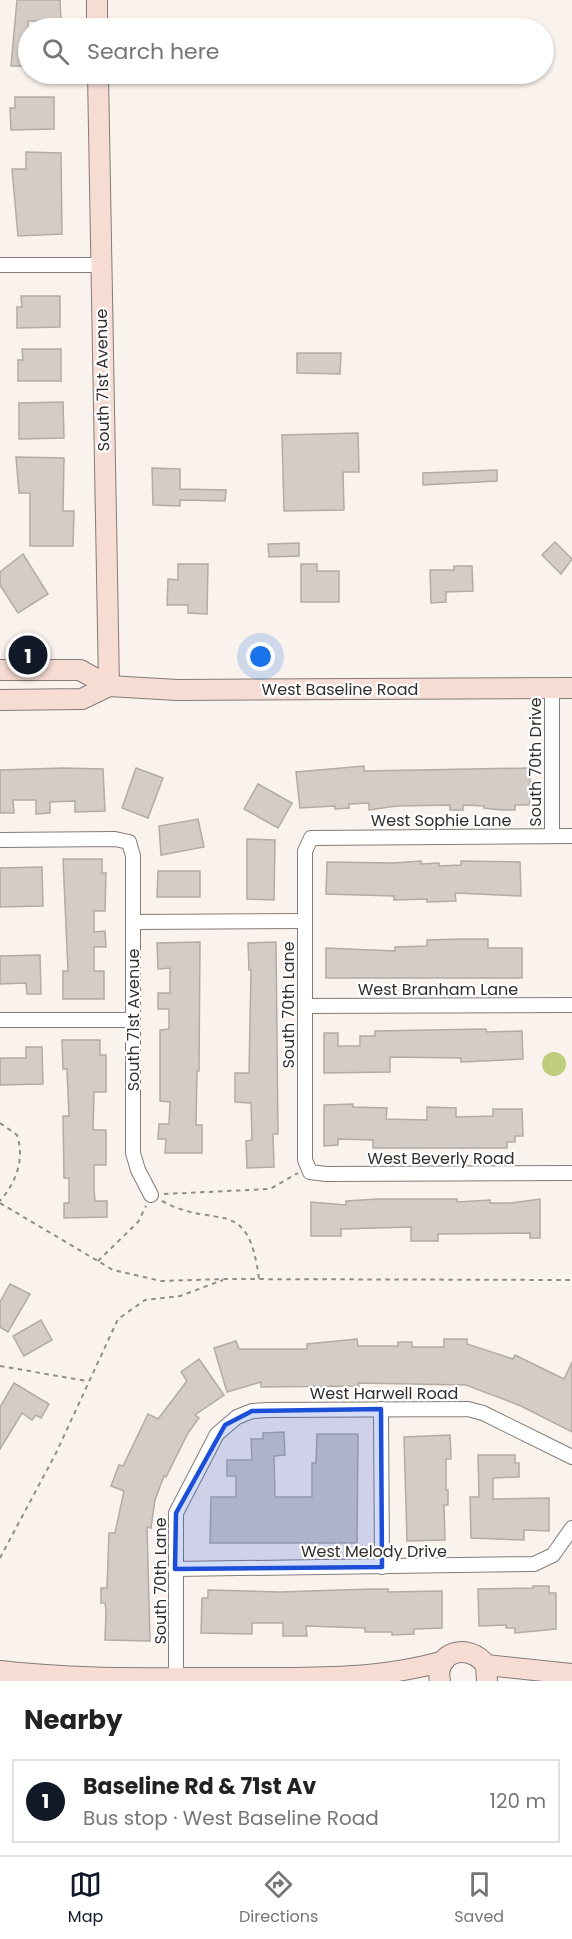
<!DOCTYPE html>
<meta charset="utf-8">
<style>
body{margin:0;font-family:Poppins,sans-serif;background:#f2f2f2;color:#222}
.you{position:absolute;left:261px;top:657px;width:21px;height:21px;margin:-15px;border:4px solid #fff;border-radius:50%;background:#1a73e8;box-shadow:0 0 0 9px #1a73e833}
.badge{display:grid;place-items:center;width:39px;height:39px;border-radius:50%;background:#111827;color:#fff;font-size:20px;font-weight:700}
.pin{position:absolute;translate:-50% -50%;border:3px solid #fff;box-shadow:0 2px 6px #0006}
.list{margin:0;padding:0;list-style:none}
h2{display:flex;justify-content:space-between;align-items:center;height:78px;margin:0;padding:0 24px;font-size:26px}
h2 small{font-size:20px;font-weight:400;color:#767676}
.list li{display:grid;grid-template-columns:39px 1fr auto;gap:18px;align-items:center;box-sizing:border-box;height:84px;margin:0 12px 12px;padding:0 12px;border:2px solid #e0e0e0;border-radius:0px}
.list b{display:block;font-size:22px;white-space:nowrap}
.list p{margin:0;font-size:20px;white-space:nowrap;color:#767676}
.list em{font-size:20px;font-style:normal;color:#767676}
.icon{flex:none;width:33px;height:33px;fill:none;stroke:currentColor;stroke-width:2;stroke-linecap:round;stroke-linejoin:round}
.map{position:relative;flex:none;width:572px;height:1681px;overflow:hidden}
.search{position:absolute;background:#fff;box-shadow:0 2px 4px #0004;left:18px;right:18px;top:18px;height:66px;display:flex;align-items:center;gap:15px;box-sizing:border-box;padding:0 21px;border-radius:33px;color:#767676;font-size:22px}
.sheet{height:174px;background:#fff}
nav{display:flex;justify-content:space-around;align-items:center;box-sizing:border-box;height:84px;border-top:2px solid #e0e0e0;background:#fff;font-size:16px;color:#767676}
nav a{display:grid;justify-items:center;gap:3px}
nav .on{color:#111827}
.map>svg:first-child{display:block}
.green{fill:#becd7f}
.building{fill:#d3ccc7;stroke:#b2aba6;stroke-width:1.5}
.lines{fill:none;stroke-linecap:round;stroke-linejoin:round}
.street-casing{stroke:#837c78;stroke-width:16}
.secondary-casing{stroke:#837c78;stroke-width:22}
.path{stroke:#928d89;stroke-width:2;stroke-dasharray:4.5 4.5;stroke-linecap:butt}
.street{stroke:#fff;stroke-width:14}
.secondary{stroke:#f7dcd4;stroke-width:20}
.marked{fill:#1d4ed8;fill-opacity:0.2;stroke:#1d4ed8;stroke-width:4.5;stroke-linejoin:round}
.labels{text-anchor:middle;stroke-width:4.5;stroke-linejoin:round;paint-order:stroke}
.street-label{font-size:16px;fill:#312e2c;stroke:#fff}
</style>
<div class="map">
<svg width="572" height="1681" viewBox="0 0 572 1681">
<rect width="100%" height="100%" fill="#faf2ed"/>
<circle class="green" cx="554" cy="1064" r="12"/>
<g class="building">
<polygon points="17,0 60,0 61,21 28,21 28,66 11,66"/>
<polygon points="15,97 54,97 54,129 11,130 10,108 15,108"/>
<polygon points="26,152 61,153 62,234 18,236 12,169 26,169"/>
<polygon points="21,296 60,296 60,327 17,328 17,307 22,307"/>
<polygon points="22,349 61,349 61,381 18,381 18,360 23,360"/>
<polygon points="297,353 341,353 340,374 297,373"/>
<polygon points="63,402 64,438 19,439 19,403"/>
<polygon points="358,433 359,472 343,472 344,510 284,511 282,435"/>
<polygon points="16,457 64,458 63,511 74,511 73,546 30,546 30,493 19,493"/>
<polygon points="152,468 180,469 180,489 226,490 225,501 180,500 180,506 153,505"/>
<polygon points="497,470 497,481 423,485 423,473"/>
<polygon points="555,542 572,559 561,574 542,555"/>
<polygon points="299,543 299,556 269,557 268,544"/>
<polygon points="23,554 48,594 18,613 0,585 0,572"/>
<polygon points="178,564 208,564 207,614 188,613 188,605 167,605 168,579 178,580"/>
<polygon points="301,564 317,564 317,571 339,571 339,602 301,602"/>
<polygon points="454,566 472,566 473,591 446,592 446,602 431,603 430,570 454,570"/>
<polygon points="364,766 364,771 530,768 530,805 515,805 515,810 501,810 484,808 484,806 463,805 463,810 450,810 450,805 397,806 369,810 369,803 349,804 349,808 335,809 335,806 300,808 296,772"/>
<polygon points="63,768 103,769 105,811 75,812 75,801 50,802 50,813 36,814 36,800 13,800 14,813 0,813 0,770"/>
<polygon points="136,768 163,778 148,818 122,808"/>
<polygon points="258,784 292,803 278,828 244,809"/>
<polygon points="198,819 204,847 161,855 159,826"/>
<polygon points="247,839 275,840 274,900 247,899"/>
<polygon points="63,859 102,859 102,873 106,873 105,911 94,911 94,932 105,931 106,947 94,947 94,971 104,971 104,999 63,999 63,971 68,971"/>
<polygon points="421,861 421,864 439,863 439,866 461,865 461,861 520,862 521,896 455,893 456,901 427,902 427,899 394,900 394,896 326,894 327,862 393,863"/>
<polygon points="42,867 43,906 0,907 0,868"/>
<polygon points="158,871 200,871 200,897 157,897"/>
<polygon points="460,939 488,939 488,948 522,948 522,978 326,978 326,948 395,951 395,947 427,946 427,940"/>
<polygon points="200,942 199,1071 197,1071 196,1125 202,1125 202,1153 165,1153 166,1139 158,1139 159,1124 169,1124 170,1102 160,1101 160,1030 169,1029 169,1009 158,1009 158,993 170,993 170,968 158,969 157,943"/>
<polygon points="276,942 278,1134 273,1134 274,1167 247,1168 246,1141 252,1140 251,1103 235,1102 235,1073 249,1073 251,970 249,970 248,943"/>
<polygon points="40,955 41,994 27,994 26,983 0,984 0,956"/>
<polygon points="486,1029 487,1032 522,1031 523,1059 461,1062 461,1058 390,1057 390,1072 324,1073 324,1033 338,1033 338,1046 360,1046 360,1036 375,1036 375,1031"/>
<polygon points="62,1040 100,1040 100,1055 106,1055 106,1092 94,1092 93,1130 106,1130 106,1165 94,1165 94,1188 95,1201 107,1201 107,1217 64,1218 64,1203 69,1203 69,1178 64,1178 63,1116 69,1116 67,1069 63,1069"/>
<polygon points="26,1047 42,1047 43,1084 0,1085 0,1058 26,1058"/>
<polygon points="353,1104 353,1107 387,1108 386,1119 427,1120 427,1107 456,1108 456,1117 493,1116 493,1109 522,1109 523,1136 515,1136 515,1142 507,1142 507,1148 373,1148 373,1140 338,1139 338,1145 324,1146 324,1105"/>
<polygon points="378,1199 457,1199 457,1202 490,1200 490,1203 511,1203 540,1199 540,1238 530,1238 530,1233 438,1234 438,1241 411,1241 411,1227 341,1229 341,1236 311,1236 311,1202 346,1205 346,1201"/>
<polygon points="10,1284 30,1294 8,1332 0,1327 0,1302"/>
<polygon points="41,1320 52,1340 24,1356 13,1336"/>
<polygon points="357,1339 358,1346 398,1346 398,1342 412,1342 412,1347 444,1347 444,1339 467,1339 467,1344 513,1359 515,1355 564,1379 572,1362 572,1432 521,1406 466,1385 358,1383 359,1386 261,1387 261,1382 227,1392 214,1348 236,1341 239,1349 307,1349 307,1344"/>
<polygon points="199,1359 224,1395 195,1415 199,1418 188,1433 166,1477 164,1476 155,1500 151,1528 147,1527 150,1641 105,1640 106,1611 105,1603 101,1603 101,1588 107,1588 109,1533 115,1533 124,1491 111,1486 119,1465 123,1466 148,1414 158,1419 187,1381 181,1372"/>
<polygon points="14,1383 49,1404 41,1418 36,1415 32,1420 22,1413 0,1449 0,1407"/>
<polygon points="284,1432 285,1455 274,1456 275,1497 312,1497 312,1463 316,1463 317,1434 358,1434 357,1543 210,1543 211,1497 236,1497 236,1476 227,1476 227,1460 252,1460 251,1439 263,1439 263,1433"/>
<polygon points="450,1435 451,1459 446,1459 446,1490 448,1490 448,1505 444,1505 445,1540 407,1541 404,1437"/>
<polygon points="478,1455 515,1455 515,1463 519,1463 519,1477 493,1478 493,1499 549,1498 549,1531 524,1530 524,1540 471,1538 470,1497 479,1497"/>
<polygon points="533,1586 549,1586 549,1593 556,1593 556,1629 515,1633 515,1628 506,1628 506,1625 479,1626 478,1589 533,1588"/>
<polygon points="371,1589 388,1589 388,1592 442,1591 442,1628 414,1629 414,1634 392,1635 392,1632 365,1632 365,1628 306,1626 307,1636 283,1636 283,1623 252,1623 252,1634 201,1633 202,1598 208,1598 208,1590 279,1592"/>
</g>
<g class="lines">
<defs>
<g id="street">
<polyline points="0,265 99,265"/>
<polyline points="552,688 552,836"/>
<polyline points="572,836 311,838 305,851 305,1160 310,1172 326,1174 572,1173"/>
<polyline points="0,840 115,839 129,842 133,856 133,1153 138,1170 151,1195"/>
<polyline points="133,922 305,921"/>
<polyline points="305,1006 572,1005"/>
<polyline points="0,1020 133,1020"/>
<polyline points="381,1409 382,1567"/>
<polyline points="175,1569 534,1564 553,1555 572,1528"/>
<polyline points="176,1678 176,1513 217,1434 237,1417 252,1411 268,1410 468,1409 483,1413 572,1457"/>
</g>
<g id="secondary">
<polyline points="97,0 97,28"/>
<polyline points="98,74 109,686"/>
<polyline points="0,670 80,670 109,686 177,690 572,688"/>
<polyline points="0,700 82,699 109,686"/>
<polyline points="486,1665 572,1674"/>
<path d="M0,1671C76,1680 151,1678 227,1678C299,1678 374,1681 444,1661"/>
<path d="M440,1681C434,1651 469,1642 486,1665L487,1681"/>
</g>
</defs>
<use href="#street" class="street-casing"/>
<use href="#secondary" class="secondary-casing"/>
<g class="path">
<path d="M0,1123L17,1135C25,1160 16,1182 0,1201"/>
<polyline points="164,1194 270,1189 298,1173"/>
<path d="M162,1201C217,1231 248,1193 259,1279"/>
<polyline points="0,1203 113,1270 161,1281 225,1279 572,1280"/>
<polyline points="98,1261 138,1222 146,1206"/>
<polyline points="0,1366 87,1381"/>
<polyline points="0,1558 56,1453 118,1319 145,1300 180,1296 223,1280"/>
</g>
<use href="#street" class="street"/>
<use href="#secondary" class="secondary"/>
</g>
<path class="marked" d="M381,1409L382,1567L175,1569L176,1513L225,1425L252,1411Z"/>
<g class="labels">
<g class="street-label">
<text transform="translate(102 380) rotate(-91)" y="6">South 71st Avenue</text>
<text x="340" y="695">West Baseline Road</text>
<text transform="translate(535 762) rotate(-90)" y="6">South 70th Drive</text>
<text x="441" y="826">West Sophie Lane</text>
<text x="438" y="995">West Branham Lane</text>
<text transform="translate(288 1005) rotate(-90)" y="6">South 70th Lane</text>
<text transform="translate(133 1020) rotate(-90)" y="6">South 71st Avenue</text>
<text x="441" y="1164">West Beverly Road</text>
<text x="384" y="1399">West Harwell Road</text>
<text x="374" y="1557">West Melody Drive</text>
<text transform="translate(160 1581) rotate(-90)" y="6">South 70th Lane</text>
</g>
</g>
</svg>
<div class="you"></div>
<div class="pin badge" style="left:28px;top:655px">1</div>
<div class="search"><svg class="icon" aria-label="search" viewBox="0 0 24 24"><circle cx="10" cy="10" r="6"/><path d="M15 15l6 6"/></svg>Search here</div>
</div>
<section class="sheet">
<h2>Nearby<small></small></h2>
<ul class="list">
<li><span class="badge">1</span><div><b>Baseline Rd &amp; 71st Av</b><p>Bus stop · West Baseline Road</p></div><em>120 m</em></li>
</ul>
</section>
<nav>
<a class="on"><svg class="icon" aria-label="map" viewBox="0 0 24 24"><path d="M3 6l6-2 6 2 6-2v14l-6 2-6-2-6 2zM9 4v14M15 6v14"/></svg>Map</a>
<a><svg class="icon" aria-label="directions" viewBox="0 0 24 24"><path d="M12 3l9 9-9 9-9-9zM9 14v-3h6M13 9l2 2-2 2"/></svg>Directions</a>
<a><svg class="icon" aria-label="saved" viewBox="0 0 24 24"><path d="M7 4h10v16l-5-4-5 4z"/></svg>Saved</a>
</nav>
